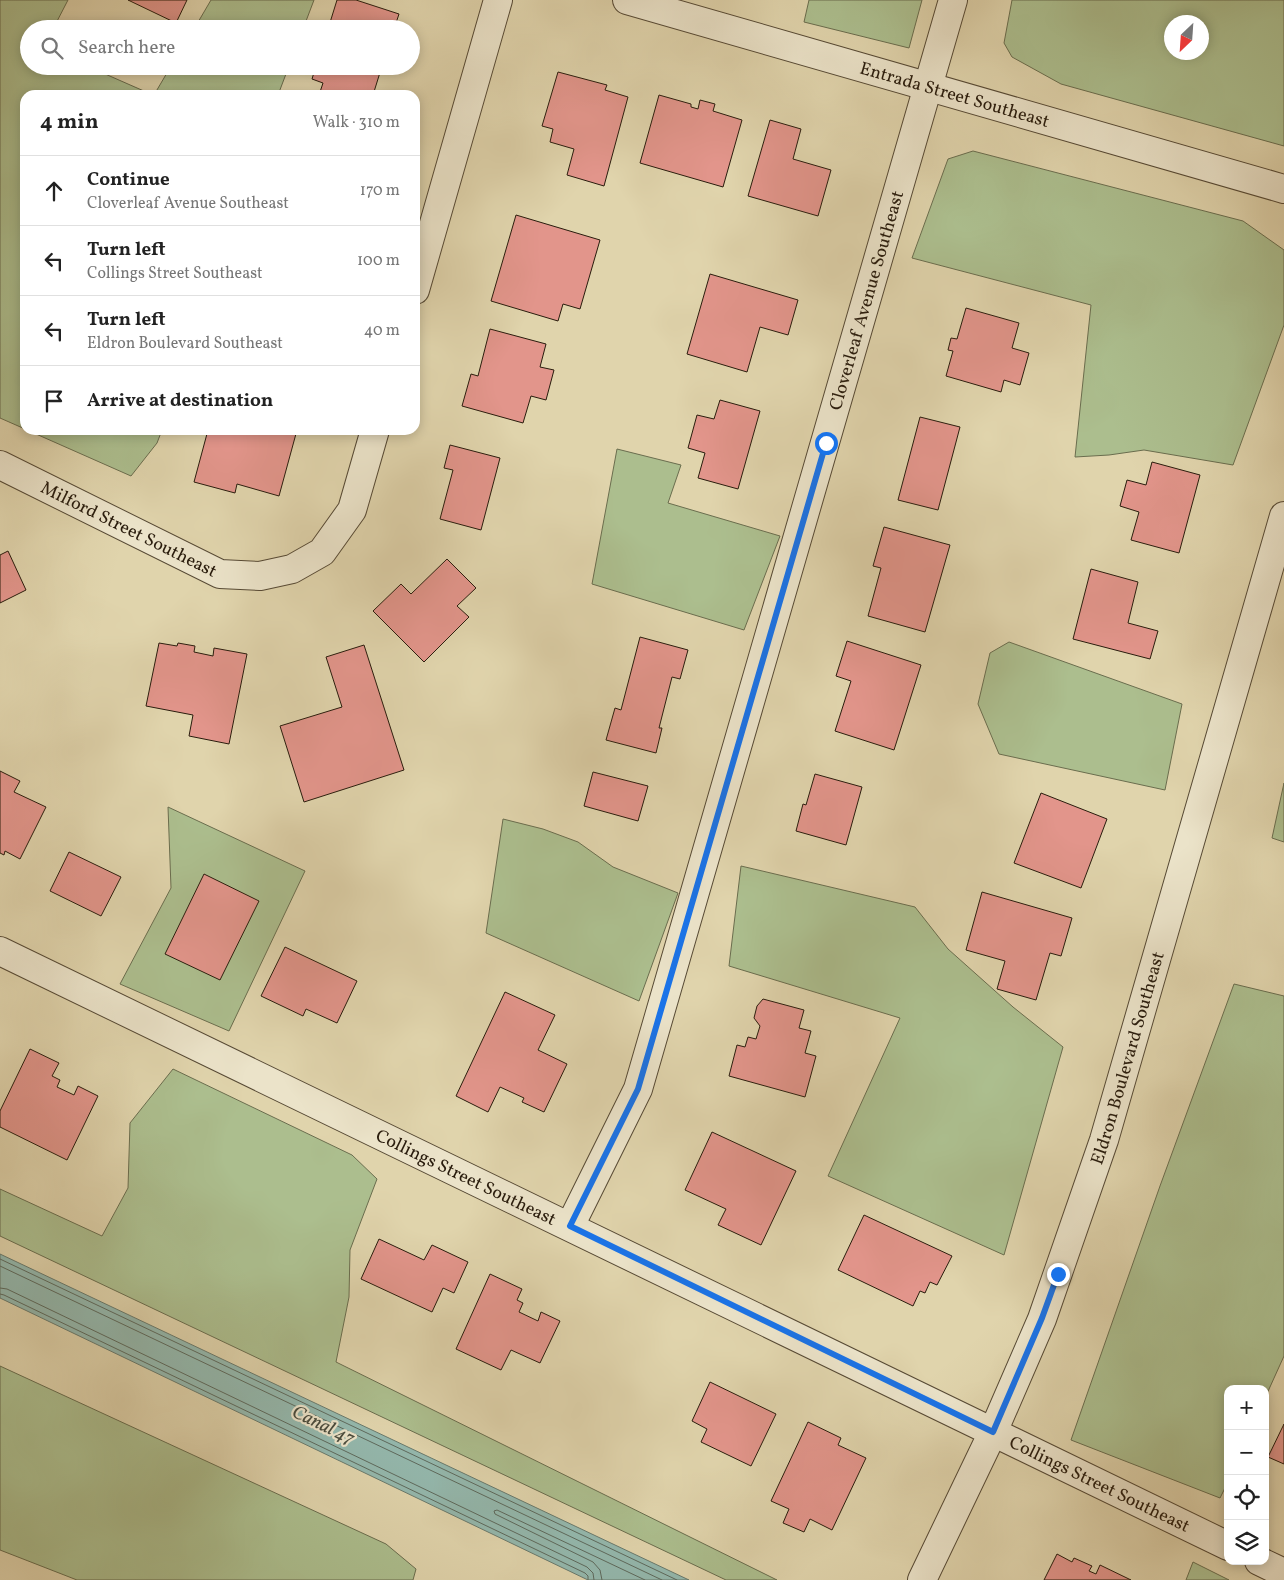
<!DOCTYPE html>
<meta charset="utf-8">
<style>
body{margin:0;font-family:Vollkorn,serif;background:#f2f2f2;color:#222}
.controls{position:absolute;right:15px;bottom:15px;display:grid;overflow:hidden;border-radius:10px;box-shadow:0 2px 12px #0003}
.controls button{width:45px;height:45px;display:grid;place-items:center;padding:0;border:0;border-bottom:1px solid #e0e0e0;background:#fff;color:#222;font:25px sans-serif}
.compass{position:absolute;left:1164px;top:15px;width:45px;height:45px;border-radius:50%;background:#fff;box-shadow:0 2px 12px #0003;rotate:205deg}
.stop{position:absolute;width:15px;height:15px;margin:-11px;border:4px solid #1a73e8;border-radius:50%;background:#fff}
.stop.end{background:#1a73e8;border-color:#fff;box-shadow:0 1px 5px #0008}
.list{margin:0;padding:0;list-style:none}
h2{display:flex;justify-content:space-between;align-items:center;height:65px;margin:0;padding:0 20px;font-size:21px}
h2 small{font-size:16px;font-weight:400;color:#767676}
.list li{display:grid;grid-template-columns:32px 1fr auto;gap:15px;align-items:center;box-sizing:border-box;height:70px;padding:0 20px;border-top:1px solid #e0e0e0}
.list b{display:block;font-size:19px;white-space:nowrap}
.list p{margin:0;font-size:16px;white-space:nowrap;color:#767676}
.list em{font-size:16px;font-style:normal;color:#767676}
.icon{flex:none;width:28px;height:28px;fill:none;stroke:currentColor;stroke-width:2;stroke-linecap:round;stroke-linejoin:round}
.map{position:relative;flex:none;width:1284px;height:1580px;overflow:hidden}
.search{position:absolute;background:#fff;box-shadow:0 2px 12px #0003;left:20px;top:20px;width:400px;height:55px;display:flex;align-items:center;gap:12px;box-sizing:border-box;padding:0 18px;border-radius:28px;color:#767676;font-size:19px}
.panel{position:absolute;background:#fff;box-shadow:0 2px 12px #0003;left:20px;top:90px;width:400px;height:345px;border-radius:15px}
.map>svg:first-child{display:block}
.green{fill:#acbe8e;stroke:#6a6d4e;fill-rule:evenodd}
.water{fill:#94b8ad;stroke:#697a6d}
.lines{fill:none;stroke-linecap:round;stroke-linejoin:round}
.shore{stroke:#5e6a5d;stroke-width:1}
.building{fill:#e2958b;stroke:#291c0d}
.minor-casing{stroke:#574a35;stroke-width:30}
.minor{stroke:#ebe3c9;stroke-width:28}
.route{stroke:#1a73e8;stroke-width:6}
.labels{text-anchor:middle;stroke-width:4.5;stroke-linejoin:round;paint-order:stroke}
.street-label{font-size:18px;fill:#291c0d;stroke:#ebe3c9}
.water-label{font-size:19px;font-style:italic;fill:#494b3d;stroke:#ebe3c9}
</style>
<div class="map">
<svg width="1284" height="1580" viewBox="0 0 1284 1580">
<rect width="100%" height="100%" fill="#e0d4ac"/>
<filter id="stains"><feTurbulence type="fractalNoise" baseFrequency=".004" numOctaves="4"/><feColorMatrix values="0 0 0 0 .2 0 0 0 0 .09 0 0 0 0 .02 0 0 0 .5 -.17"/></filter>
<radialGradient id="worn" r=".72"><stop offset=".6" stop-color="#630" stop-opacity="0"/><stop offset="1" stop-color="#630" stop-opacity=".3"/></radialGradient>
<g class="green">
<polygon points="0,0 68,0 53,29 29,29 29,66 87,66 153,95 25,95 25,429 0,418"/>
<polygon points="211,0 314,0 303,29 194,29"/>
<polygon points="809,0 922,0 909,48 804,22"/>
<path d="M1012,0H1284V146L1061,84L1012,57L1004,43ZM1172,22H1202V52H1172Z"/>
<polygon points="171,66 289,66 278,95 154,95"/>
<polygon points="973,151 1243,221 1284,250 1284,325 1233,465 1144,450 1109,455 1075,457 1091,305 912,258 948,159"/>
<polygon points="27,430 162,430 157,443 131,476"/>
<polygon points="617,449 681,465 668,503 780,536 744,630 592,584"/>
<polygon points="1009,642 1182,704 1165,790 999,754 978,704 990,653"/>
<polygon points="1284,783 1284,842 1272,838"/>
<polygon points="168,807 305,871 229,1031 120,984 171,888"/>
<polygon points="503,819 543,829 578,842 613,867 678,893 639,1001 486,933"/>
<polygon points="741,866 915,907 948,949 1013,1007 1063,1047 1004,1255 828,1176 900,1018 729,966"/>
<polygon points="1234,984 1284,996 1284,1356 1265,1398 1265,1389 1228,1389 1228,1482 1220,1498 1071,1440 1160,1186"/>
<polygon points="173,1069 352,1155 377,1179 350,1250 349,1297 336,1362 777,1580 726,1580 0,1236 0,1189 102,1236 128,1188 130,1123"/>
<polygon points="0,1366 386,1544 416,1569 413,1580 77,1580 0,1550"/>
<polygon points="1193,1562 1229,1580 1186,1580"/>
</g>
<polygon class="water" points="0,1254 689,1580 588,1580 0,1298"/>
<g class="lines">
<g class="shore">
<polyline points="0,1259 677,1580"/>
<polyline points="0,1266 662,1580"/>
<polyline points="0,1288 7,1289 587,1567 593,1573 594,1580"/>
<polyline points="0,1294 4,1295 585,1573 588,1576 588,1580"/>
<polyline points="602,1580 600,1570 593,1562 495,1514 494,1511 497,1510 645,1580"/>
</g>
</g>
<g class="building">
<polygon points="128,0 187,0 176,23"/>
<polygon points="337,0 356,0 399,14 394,29 328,29"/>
<polygon points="316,66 382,66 373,95 319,95 323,83 312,79"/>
<polygon points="558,72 607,85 605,90 628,97 604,186 567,175 574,149 550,142 553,129 542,126"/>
<polygon points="659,95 691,104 691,107 698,109 700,100 715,104 713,111 742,120 723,187 640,163"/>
<polygon points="770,120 801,129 793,159 831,170 818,216 748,196"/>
<polygon points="516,215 600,240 580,309 563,304 558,321 491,301"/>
<polygon points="710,274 798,300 788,335 760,327 747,372 687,354"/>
<polygon points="966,308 1019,323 1012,348 1029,353 1020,385 1004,380 1001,392 946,376 953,351 948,350 951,338 957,339"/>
<polygon points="490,329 546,344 540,367 554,370 546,400 531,396 523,423 462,406 471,374 478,376"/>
<polygon points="720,400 760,411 738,489 698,478 705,453 688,448 697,415 714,419"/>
<polygon points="920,417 960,427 938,510 898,500"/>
<polygon points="208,430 297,430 279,496 237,484 235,493 194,482"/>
<polygon points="450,445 500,458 481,530 440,519 453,470 444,468"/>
<polygon points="1152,462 1200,475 1179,553 1131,540 1139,512 1120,506 1127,480 1146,485"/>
<polygon points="884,527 950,545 925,632 868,616 881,568 873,566"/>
<polygon points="8,551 26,590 0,603 0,555"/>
<polygon points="447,559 476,588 457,606 469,617 424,662 373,611 401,584 411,594"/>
<polygon points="1091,569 1138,582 1128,623 1158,631 1150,659 1073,639"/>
<polygon points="640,637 688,650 680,679 672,677 659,728 662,728 656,753 606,740 615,708 621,710"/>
<polygon points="847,641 921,665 894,750 835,731 851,681 836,676"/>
<polygon points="159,643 177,646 178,643 195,646 194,652 213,656 214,648 247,654 229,744 189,736 193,715 146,706"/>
<polygon points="364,645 404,770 304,802 280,726 342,707 326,657"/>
<polygon points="0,771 20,781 14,792 46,807 20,859 5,851 4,855 0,853"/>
<polygon points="593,772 648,786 638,821 584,806"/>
<polygon points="815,774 862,787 846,845 796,831 803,804 806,805"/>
<polygon points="1041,793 1107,819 1081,888 1014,863"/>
<polygon points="69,852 121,877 101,916 50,891"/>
<polygon points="204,874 259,901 220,980 165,954"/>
<polygon points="982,892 1072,918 1061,956 1050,953 1036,1000 997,989 1005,961 966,950"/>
<polygon points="285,947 357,981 337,1023 306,1009 303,1016 261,996"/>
<polygon points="505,992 555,1015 538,1050 567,1064 544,1112 522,1102 524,1098 500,1087 488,1112 456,1096"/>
<polygon points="763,999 804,1010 799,1028 811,1031 805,1053 816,1056 805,1097 729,1076 737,1045 745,1047 748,1037 756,1039 760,1026 754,1018 757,1006"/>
<polygon points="30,1049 59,1063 52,1076 60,1080 57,1087 74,1095 78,1086 98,1096 67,1160 0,1127 0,1111"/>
<polygon points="712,1132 796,1171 761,1245 718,1225 726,1209 685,1190"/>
<polygon points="864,1215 952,1256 937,1285 930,1282 925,1293 920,1291 913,1306 838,1270"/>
<polygon points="379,1239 424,1260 432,1245 468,1262 454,1293 443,1288 432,1312 361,1279"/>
<polygon points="490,1274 522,1289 517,1300 523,1303 519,1312 538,1321 541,1312 560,1321 540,1363 511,1350 501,1370 456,1349"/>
<polygon points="710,1382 776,1414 751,1466 701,1442 707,1429 692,1421"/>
<polygon points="808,1422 841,1438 838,1445 866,1458 832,1530 810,1519 804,1532 783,1523 789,1509 771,1501"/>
<polygon points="1284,1424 1284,1464 1268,1457"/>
<polygon points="1057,1554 1072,1562 1074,1558 1092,1566 1089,1571 1096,1574 1100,1565 1131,1580 1044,1580"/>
</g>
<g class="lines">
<defs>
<g id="minor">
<path id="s1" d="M627,0L1284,189"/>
<polyline points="415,290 498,0"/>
<path id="s2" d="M0,465L220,574L260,576L292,569L322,552L352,510L375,430"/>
<path id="s3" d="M0,951L1228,1546"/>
<path id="s4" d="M570,1226L638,1089L953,0"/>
<polyline points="1259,1561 1284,1573"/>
<path id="s5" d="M922,1580L993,1432L1042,1319L1104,1140L1284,516"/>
</g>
</defs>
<use href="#minor" class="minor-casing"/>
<use href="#minor" class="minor"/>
</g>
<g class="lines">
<polyline class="route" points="826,443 638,1089 570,1226 993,1432 1042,1318 1058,1274"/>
</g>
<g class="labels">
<g class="street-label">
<text dy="6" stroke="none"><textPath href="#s1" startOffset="341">Entrada Street Southeast</textPath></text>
<text dy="6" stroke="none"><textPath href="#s4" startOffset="974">Cloverleaf Avenue Southeast</textPath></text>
<text dy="6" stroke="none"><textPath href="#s2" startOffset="144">Milford Street Southeast</textPath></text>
<text dy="6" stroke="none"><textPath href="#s5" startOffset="562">Eldron Boulevard Southeast</textPath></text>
<text dy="6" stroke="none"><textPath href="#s3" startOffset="518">Collings Street Southeast</textPath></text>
<text dy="6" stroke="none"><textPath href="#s3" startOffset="1222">Collings Street Southeast</textPath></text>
</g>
<g class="water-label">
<text transform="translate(324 1424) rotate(26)" y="7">Canal 47</text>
</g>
</g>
<rect width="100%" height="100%" filter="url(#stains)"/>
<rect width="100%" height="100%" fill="url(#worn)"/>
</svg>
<div class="controls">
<button>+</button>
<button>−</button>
<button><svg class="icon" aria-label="locate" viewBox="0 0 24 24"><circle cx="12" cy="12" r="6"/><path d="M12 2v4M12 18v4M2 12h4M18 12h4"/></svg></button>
<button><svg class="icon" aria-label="layers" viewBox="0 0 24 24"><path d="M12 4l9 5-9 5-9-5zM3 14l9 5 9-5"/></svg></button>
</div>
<svg class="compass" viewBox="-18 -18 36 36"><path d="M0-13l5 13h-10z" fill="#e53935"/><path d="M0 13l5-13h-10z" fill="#767676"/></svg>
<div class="stop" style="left:826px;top:443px"></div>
<div class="stop end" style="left:1058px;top:1274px"></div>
<div class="search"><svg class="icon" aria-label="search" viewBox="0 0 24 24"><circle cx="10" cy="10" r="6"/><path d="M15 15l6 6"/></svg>Search here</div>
<section class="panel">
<h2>4 min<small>Walk · 310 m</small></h2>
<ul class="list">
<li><svg class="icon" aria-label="ahead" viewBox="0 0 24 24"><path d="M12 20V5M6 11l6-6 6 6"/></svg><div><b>Continue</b><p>Cloverleaf Avenue Southeast</p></div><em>170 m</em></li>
<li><svg class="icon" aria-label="left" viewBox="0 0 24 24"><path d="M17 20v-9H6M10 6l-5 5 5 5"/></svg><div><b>Turn left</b><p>Collings Street Southeast</p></div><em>100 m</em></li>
<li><svg class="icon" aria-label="left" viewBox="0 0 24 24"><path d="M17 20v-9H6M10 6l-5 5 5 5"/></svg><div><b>Turn left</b><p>Eldron Boulevard Southeast</p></div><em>40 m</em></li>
<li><svg class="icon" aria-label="arrive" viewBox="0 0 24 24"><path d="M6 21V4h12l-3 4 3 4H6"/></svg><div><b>Arrive at destination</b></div></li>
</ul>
</section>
</div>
